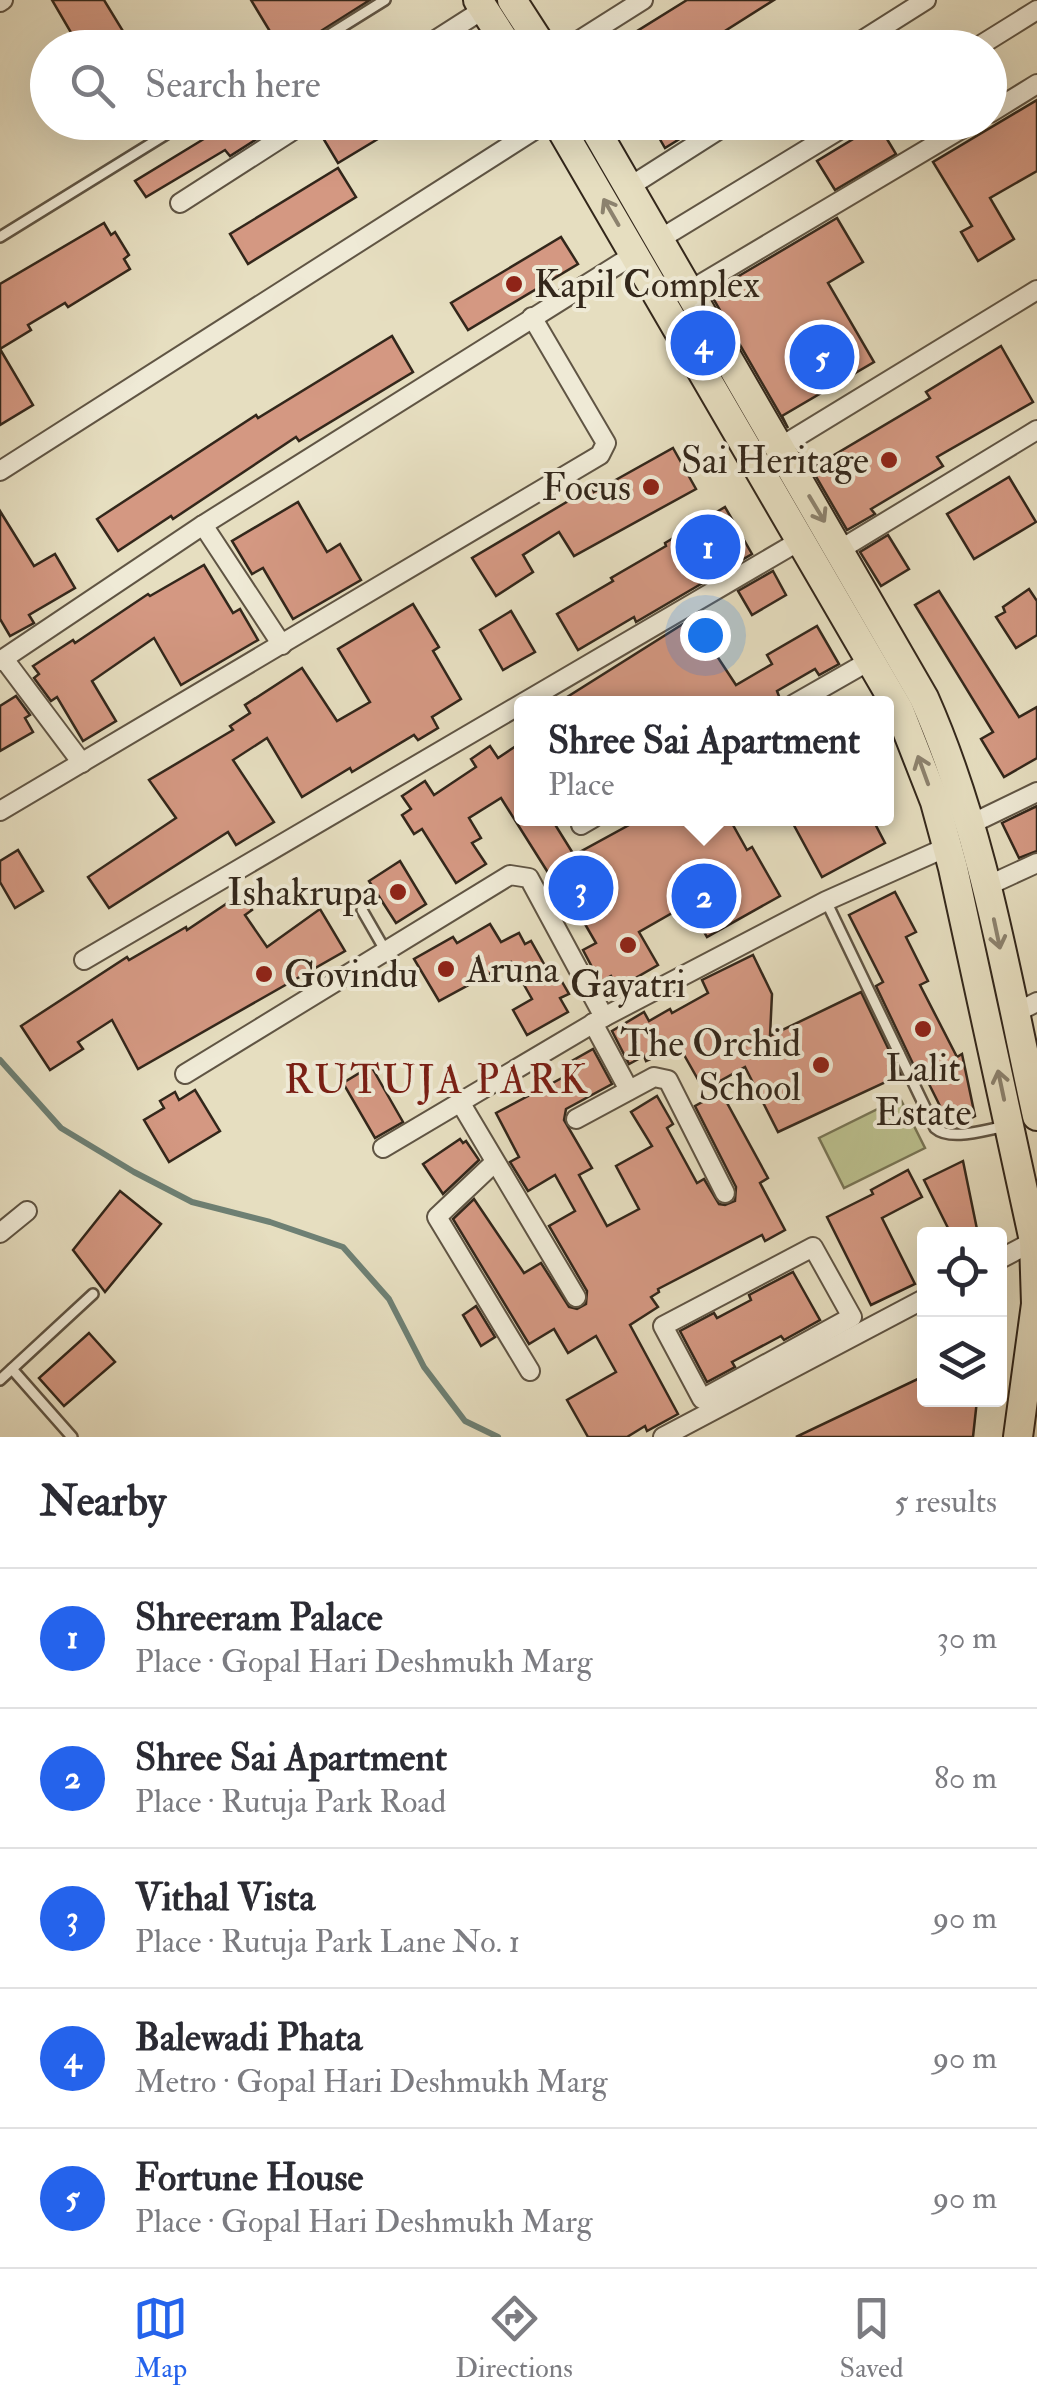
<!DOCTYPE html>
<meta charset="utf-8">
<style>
body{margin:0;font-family:"IM FELL Double Pica",serif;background:#f7f7f7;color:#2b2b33}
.controls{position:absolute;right:30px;bottom:30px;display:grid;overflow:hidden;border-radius:10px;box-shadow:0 10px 40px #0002}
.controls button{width:90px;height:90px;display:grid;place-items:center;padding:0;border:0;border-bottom:2px solid #e1e1e2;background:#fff;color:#2b2b33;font:50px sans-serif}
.you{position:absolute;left:705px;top:635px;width:35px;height:35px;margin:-25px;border:8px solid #fff;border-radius:50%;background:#1a73e8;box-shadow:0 0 0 15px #1a73e833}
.badge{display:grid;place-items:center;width:65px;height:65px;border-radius:50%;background:#2563eb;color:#fff;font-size:32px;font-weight:700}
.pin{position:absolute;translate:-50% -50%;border:5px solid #fff;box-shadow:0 2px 10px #0006}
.popup{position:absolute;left:514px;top:696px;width:380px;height:130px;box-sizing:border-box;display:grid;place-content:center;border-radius:10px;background:#fff;filter:drop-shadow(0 2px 8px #0005);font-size:32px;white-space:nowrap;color:#7c7c81}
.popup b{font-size:38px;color:#2b2b33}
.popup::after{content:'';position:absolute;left:50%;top:100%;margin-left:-20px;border:20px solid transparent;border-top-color:#fff}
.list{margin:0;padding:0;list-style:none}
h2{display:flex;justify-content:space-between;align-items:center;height:130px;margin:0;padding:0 40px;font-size:42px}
h2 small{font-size:32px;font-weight:400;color:#7c7c81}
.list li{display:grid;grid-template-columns:65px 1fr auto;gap:30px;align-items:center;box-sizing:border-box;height:140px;padding:0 40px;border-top:2px solid #e1e1e2}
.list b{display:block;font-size:38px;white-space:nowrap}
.list p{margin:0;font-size:32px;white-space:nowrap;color:#7c7c81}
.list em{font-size:32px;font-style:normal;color:#7c7c81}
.icon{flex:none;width:55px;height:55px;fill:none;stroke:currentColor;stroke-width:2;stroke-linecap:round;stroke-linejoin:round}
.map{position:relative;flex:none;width:1037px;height:1437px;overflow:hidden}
.search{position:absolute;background:#fff;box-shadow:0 10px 40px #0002;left:30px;right:30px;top:30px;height:110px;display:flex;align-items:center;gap:25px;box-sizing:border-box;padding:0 35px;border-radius:55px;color:#7c7c81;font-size:38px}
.sheet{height:830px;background:#fff}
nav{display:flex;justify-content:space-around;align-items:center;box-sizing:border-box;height:140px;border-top:2px solid #e1e1e2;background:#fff;font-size:28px;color:#7c7c81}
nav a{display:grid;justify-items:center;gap:5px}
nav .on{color:#2563eb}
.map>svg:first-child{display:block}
.green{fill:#bbc08e;stroke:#777454;stroke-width:2.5}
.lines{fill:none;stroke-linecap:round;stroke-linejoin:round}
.stream{stroke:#6e8074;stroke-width:6}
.building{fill:#d49882;stroke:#33271b;stroke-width:2.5}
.service-casing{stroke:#605544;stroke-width:14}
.minor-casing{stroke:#605544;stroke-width:22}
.primary-casing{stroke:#33271b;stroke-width:32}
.service{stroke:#efead6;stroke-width:9}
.minor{stroke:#efead6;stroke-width:18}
.primary{stroke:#e6dec0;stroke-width:28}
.oneway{stroke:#8c826e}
.poi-dot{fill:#8f2418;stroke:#efead6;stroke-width:4}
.labels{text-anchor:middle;stroke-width:8;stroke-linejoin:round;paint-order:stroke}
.poi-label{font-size:38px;fill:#33271b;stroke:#efead6;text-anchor:end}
.neighbourhood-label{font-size:40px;letter-spacing:2.5px;fill:#7a1f14;stroke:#efead6}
</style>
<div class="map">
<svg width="1037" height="1437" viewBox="0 0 1037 1437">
<rect width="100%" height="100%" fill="#e6dec0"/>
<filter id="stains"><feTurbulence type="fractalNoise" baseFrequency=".002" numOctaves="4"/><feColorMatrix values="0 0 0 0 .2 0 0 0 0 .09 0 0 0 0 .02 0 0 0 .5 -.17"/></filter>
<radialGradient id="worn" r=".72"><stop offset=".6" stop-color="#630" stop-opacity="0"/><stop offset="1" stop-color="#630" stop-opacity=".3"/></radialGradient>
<polygon class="green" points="900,1098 925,1148 844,1188 819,1138"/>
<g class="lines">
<polyline class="stream" points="0,1060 61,1128 134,1172 192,1202 270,1222 343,1247 389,1299 424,1367 465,1421 498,1437"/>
</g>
<g class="building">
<polygon points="52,0 104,0 126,36 107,48 80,48"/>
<polygon points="251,0 370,0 294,48 280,48"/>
<polygon points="687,0 774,0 698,48 644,48 634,33"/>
<polygon points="1037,100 1037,171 990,198 1014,239 978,261 961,232 972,226 933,162"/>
<polygon points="203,122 270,122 274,128 230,156 225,150 146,197 135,181 212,134"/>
<polygon points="318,122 406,122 338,163 317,128"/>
<polygon points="650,122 707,122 665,148"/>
<polygon points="878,124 896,154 835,190 817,161"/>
<polygon points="338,168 356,197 248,264 230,234"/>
<polygon points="837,218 863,262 828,283 874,362 782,416 788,428 710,293"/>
<polygon points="104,223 111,235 115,232 129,255 124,259 130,269 68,307 65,303 28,325 31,330 0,349 33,405 0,425 0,284"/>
<polygon points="561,237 578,264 468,330 451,303"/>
<polygon points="392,336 413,372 299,441 296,437 173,519 171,516 118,551 97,519 256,415 258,418"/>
<polygon points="1001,346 1033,402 937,457 943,466 871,509 875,514 847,530 800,449 812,468 930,398 926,392"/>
<polygon points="673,448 696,489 574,556 559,532 523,555 533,572 496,596 472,558 592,487 594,492"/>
<polygon points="1009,477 1036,522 974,559 947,514"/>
<polygon points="298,502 327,552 340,544 361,580 293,619 263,568 252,574 232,541"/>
<polygon points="725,507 752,554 636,622 634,617 578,650 557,614 613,581 611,578 666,546 665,543"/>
<polygon points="0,511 34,566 55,554 75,588 29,615 34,623 10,636 0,619"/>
<polygon points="888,535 909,569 881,586 860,552"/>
<polygon points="204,565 233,613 240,609 258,640 181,685 154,638 92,681 116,721 83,741 57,697 51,701 34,678 39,674 33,666 73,640 75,643 148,594 150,596"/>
<polygon points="773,571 786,595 752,615 738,591"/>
<polygon points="1029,589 1037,601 1037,635 1016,648 996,617 1005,612 1003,607"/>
<polygon points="939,591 1019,717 1037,707 1037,758 1004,777 981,739 993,732 915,605"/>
<polygon points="413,604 439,647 433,651 461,699 432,717 438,728 418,740 414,735 352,772 350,768 302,797 267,738 233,760 274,822 236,845 228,832 109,908 88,877 176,818 149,780 233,730 230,726 250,713 245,705 302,668 337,721 370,702 338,649"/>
<polygon points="511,611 535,652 503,670 480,630"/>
<polygon points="683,624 706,659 715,653 736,685 772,664 767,655 817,626 839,664 819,675 815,669 777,691 782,704 556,704"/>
<polygon points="16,696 30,715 25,718 33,732 0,751 0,706"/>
<polygon points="522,742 522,818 551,818 574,855 642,818 729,818 747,850 752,847 780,896 707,937 688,904 639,932 658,965 618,988 611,976 600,982 583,950 596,943 578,912 571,916 547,871 501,798 469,818 481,838 472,843 486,864 456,883 422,829 414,834 402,815 411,809 402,796 425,781 434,795 476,767 471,759 490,746 498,758"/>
<polygon points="1037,806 1037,851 1019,858 1002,823"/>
<polygon points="790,818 872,818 885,843 822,877"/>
<polygon points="18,850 43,891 15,908 0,882 0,861"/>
<polygon points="400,861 426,904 396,923 369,881"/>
<polygon points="895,892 916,932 906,937 928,981 920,985 957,1057 962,1054 975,1116 956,1126 950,1126 920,1066 915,1068 876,986 883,982 849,915"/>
<polygon points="241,894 252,910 245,915 267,947 320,909 345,951 138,1069 112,1020 78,1042 83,1049 50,1070 21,1026 127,957 129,960 186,927 187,930"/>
<polygon points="490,924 501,942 519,933 525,944 531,941 548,971 554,968 569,994 560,998 568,1012 527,1035 513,1010 532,999 511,962 439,1001 414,959 453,937 457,943"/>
<polygon points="753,955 772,994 770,1036 861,992 901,1075 778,1132 745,1067 704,1090 679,1046 646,1061 644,1056 629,1064 612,1031 644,1012 649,1021 670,1009 672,1013 708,993 702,980"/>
<polygon points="593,1049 612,1084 566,1109 564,1120 592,1168 579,1175 607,1226 639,1209 616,1166 652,1146 631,1112 657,1096 673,1124 667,1128 697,1183 704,1179 719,1204 725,1205 735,1201 736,1187 695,1106 721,1092 768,1178 760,1183 785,1230 765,1241 762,1235 658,1289 659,1292 651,1297 658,1307 630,1325 678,1414 647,1431 645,1426 627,1437 588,1437 567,1400 616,1372 596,1336 568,1353 554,1329 529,1344 453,1219 474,1199 524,1273 541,1263 569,1307 577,1309 586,1304 587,1291 549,1226 575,1211 555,1175 528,1191 510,1162 519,1157 496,1113 575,1071 570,1062"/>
<polygon points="371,1066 403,1122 375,1138 343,1083"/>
<polygon points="195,1090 220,1131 169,1162 144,1120 164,1108 160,1101 175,1092 179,1100"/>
<polygon points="460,1139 463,1143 466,1141 479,1160 443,1194 423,1164"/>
<polygon points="963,1161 978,1234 951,1234 924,1180"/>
<polygon points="908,1170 922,1197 882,1218 915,1284 871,1305 827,1217 873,1194 871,1190"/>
<polygon points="120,1191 161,1224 105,1292 73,1250"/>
<polygon points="793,1272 820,1320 784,1340 781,1336 732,1362 735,1367 707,1382 680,1331 714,1313 717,1318 751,1300 749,1295"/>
<polygon points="476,1306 495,1337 481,1346 463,1315"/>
<polygon points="89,1333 115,1362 64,1406 39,1378"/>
<polygon points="924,1376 924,1400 977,1400 973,1437 796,1437"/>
</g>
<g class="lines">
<defs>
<g id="service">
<polyline points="308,48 385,0"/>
<polyline points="0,237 186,122"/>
<path d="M826,901L935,1128C951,1142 987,1129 1007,1126"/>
<polyline points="362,910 385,950"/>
<polyline points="12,1369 72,1437"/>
<polyline points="0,1380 93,1294"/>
</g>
<g id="minor">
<polyline points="0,2 3,0"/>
<polyline points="423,48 484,9"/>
<polyline points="567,48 643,0"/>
<polyline points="850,48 926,0"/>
<polyline points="976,48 1037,10"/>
<polyline points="990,113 1037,84"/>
<polyline points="629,187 731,122"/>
<polyline points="180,203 306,122"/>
<polyline points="660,239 852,122"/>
<polyline points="689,291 973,122"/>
<polyline points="780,447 1037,290"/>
<polyline points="0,471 547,122"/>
<polyline points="203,525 282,645"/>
<polyline points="841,549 1037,430"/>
<polyline points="4,659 82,763"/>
<polyline points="0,661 203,525 635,254"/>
<polyline points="794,704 871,660"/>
<polyline points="0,811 600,455 606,443 532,317"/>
<polyline points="971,824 1037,792"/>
<polyline points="581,825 593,818"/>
<polyline points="987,886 1037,863"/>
<polyline points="84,960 801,540"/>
<polyline points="1015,1013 1037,1002"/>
<polyline points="593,1023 629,1090"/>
<polyline points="185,1074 510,875 529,878 604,1017"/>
<polyline points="460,1102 576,1297"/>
<polyline points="576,1119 654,1077 668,1080 725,1193"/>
<polyline points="383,1148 604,1017 826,901 947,847"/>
<polyline points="494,1163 437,1217 530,1371"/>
<polyline points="0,1233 27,1211"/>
<polygon points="813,1247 852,1317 702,1399 663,1326"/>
<polyline points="1000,1259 1034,1241"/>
<polyline points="663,1437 924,1299"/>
</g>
<g id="primary">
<polyline points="478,0 509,48"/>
<polyline points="512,0 543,48"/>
<polyline points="557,122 899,710 935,802 953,868 1034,1241 1036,1304 1018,1437"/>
<path d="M591,122L924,698C983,831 1006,975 1037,1116"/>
</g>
</defs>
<use href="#service" class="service-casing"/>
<use href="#minor" class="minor-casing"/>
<use href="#primary" class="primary-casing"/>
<use href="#service" class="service"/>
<use href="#minor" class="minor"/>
<use href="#primary" class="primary"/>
</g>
<defs><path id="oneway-shaft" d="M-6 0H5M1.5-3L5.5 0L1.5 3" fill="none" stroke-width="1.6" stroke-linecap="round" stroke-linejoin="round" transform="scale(2.5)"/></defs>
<g class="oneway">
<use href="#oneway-shaft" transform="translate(611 212) rotate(-120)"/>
<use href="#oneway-shaft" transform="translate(817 509) rotate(59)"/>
<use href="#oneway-shaft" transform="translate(923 770) rotate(-110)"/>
<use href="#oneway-shaft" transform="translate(997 934) rotate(78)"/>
<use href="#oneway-shaft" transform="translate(1001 1085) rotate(-102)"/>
</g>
<g class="poi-dot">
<circle cx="514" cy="284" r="10"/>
<circle cx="889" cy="460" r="10"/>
<circle cx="651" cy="487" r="10"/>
<circle cx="398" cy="892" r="10"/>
<circle cx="628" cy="945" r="10"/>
<circle cx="446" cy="969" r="10"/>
<circle cx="264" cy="974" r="10"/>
<circle cx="923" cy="1029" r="10"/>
<circle cx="821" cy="1065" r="10"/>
</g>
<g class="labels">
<g class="poi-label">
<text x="534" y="297" text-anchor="start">Kapil Complex</text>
<text x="869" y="473">Sai Heritage</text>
<text x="631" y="500">Focus</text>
<text x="378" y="905">Ishakrupa</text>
<text x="466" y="982" text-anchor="start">Aruna</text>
<text x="284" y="987" text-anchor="start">Govindu</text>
<text x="628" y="997" text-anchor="middle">Gayatri</text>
<text x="801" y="1056">The Orchid<tspan x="801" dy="44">School</tspan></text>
<text x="923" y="1081" text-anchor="middle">Lalit<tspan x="923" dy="44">Estate</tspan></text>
</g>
<g class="neighbourhood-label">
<text x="437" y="1093">RUTUJA PARK</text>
</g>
</g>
<rect width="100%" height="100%" filter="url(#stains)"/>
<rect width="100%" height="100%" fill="url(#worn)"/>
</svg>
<div class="controls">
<button><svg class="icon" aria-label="locate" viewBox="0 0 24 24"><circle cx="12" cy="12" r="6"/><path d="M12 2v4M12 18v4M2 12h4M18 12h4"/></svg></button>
<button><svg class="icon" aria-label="layers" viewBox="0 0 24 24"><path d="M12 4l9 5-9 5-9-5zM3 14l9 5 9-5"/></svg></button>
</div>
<div class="you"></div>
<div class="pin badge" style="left:708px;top:547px">1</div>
<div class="pin badge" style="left:704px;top:896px">2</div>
<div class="popup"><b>Shree Sai Apartment</b>Place</div>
<div class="pin badge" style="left:581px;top:888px">3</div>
<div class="pin badge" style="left:703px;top:343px">4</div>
<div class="pin badge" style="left:822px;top:357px">5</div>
<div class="search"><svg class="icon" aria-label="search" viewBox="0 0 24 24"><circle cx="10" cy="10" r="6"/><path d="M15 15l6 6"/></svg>Search here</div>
</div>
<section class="sheet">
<h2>Nearby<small>5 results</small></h2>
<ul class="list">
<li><span class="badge">1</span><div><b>Shreeram Palace</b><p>Place · Gopal Hari Deshmukh Marg</p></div><em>30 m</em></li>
<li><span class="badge">2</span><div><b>Shree Sai Apartment</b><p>Place · Rutuja Park Road</p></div><em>80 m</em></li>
<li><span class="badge">3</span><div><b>Vithal Vista</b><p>Place · Rutuja Park Lane No. 1</p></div><em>90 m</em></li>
<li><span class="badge">4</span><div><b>Balewadi Phata</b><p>Metro · Gopal Hari Deshmukh Marg</p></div><em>90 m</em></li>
<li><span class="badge">5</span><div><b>Fortune House</b><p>Place · Gopal Hari Deshmukh Marg</p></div><em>90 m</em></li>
</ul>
</section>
<nav>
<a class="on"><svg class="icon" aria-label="map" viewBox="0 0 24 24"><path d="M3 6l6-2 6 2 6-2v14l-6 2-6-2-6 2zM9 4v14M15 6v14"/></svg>Map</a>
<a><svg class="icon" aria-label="directions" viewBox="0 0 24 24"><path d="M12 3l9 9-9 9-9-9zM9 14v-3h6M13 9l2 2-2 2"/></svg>Directions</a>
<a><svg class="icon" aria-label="saved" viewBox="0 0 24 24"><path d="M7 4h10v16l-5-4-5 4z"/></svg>Saved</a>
</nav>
